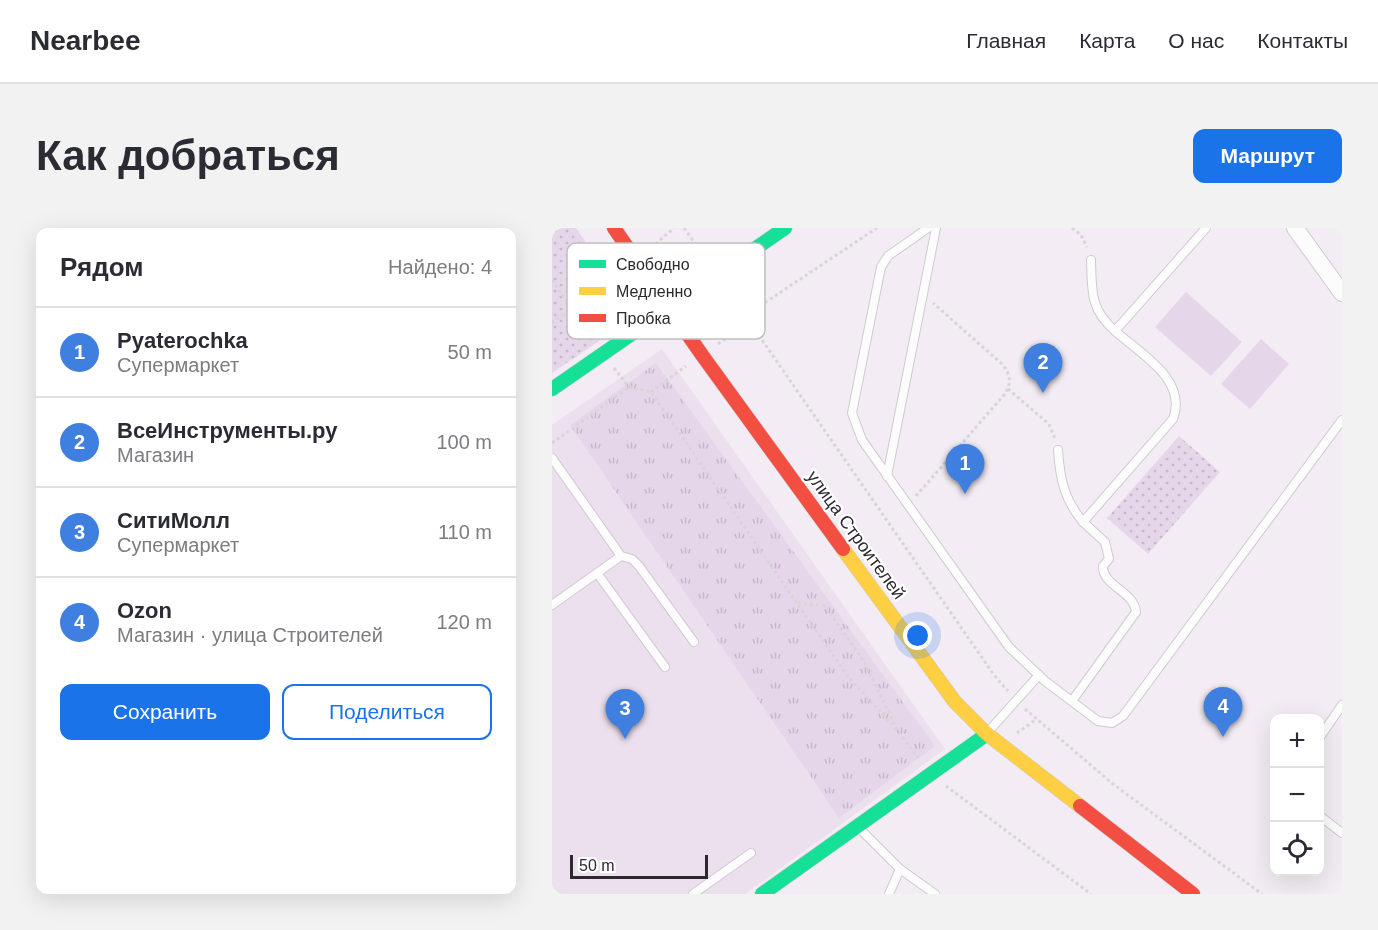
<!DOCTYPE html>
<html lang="ru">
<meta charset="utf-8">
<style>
body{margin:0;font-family:Arial,sans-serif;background:#f2f2f3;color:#2b2b33}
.controls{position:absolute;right:18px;bottom:18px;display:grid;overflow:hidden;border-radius:12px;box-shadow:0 6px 24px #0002}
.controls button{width:54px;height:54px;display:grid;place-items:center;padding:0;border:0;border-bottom:2px solid #e1e1e2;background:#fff;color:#2b2b33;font:30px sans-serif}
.scale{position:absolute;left:18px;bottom:15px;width:138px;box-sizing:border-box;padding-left:6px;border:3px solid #2c282e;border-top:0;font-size:16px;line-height:21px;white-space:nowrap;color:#2c282e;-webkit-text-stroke:4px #fff;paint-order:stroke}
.you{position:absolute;left:366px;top:408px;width:21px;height:21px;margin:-15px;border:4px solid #fff;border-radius:50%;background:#1a73e8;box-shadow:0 0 0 9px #1a73e833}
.badge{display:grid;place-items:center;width:39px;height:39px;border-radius:50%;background:#1a73e8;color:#fff;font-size:20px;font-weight:700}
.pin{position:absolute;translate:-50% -50px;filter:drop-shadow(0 2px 3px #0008)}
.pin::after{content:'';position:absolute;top:32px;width:21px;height:18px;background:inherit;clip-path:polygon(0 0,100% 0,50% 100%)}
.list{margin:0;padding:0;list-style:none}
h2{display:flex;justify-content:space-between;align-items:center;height:78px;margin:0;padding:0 24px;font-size:26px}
h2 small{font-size:20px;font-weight:400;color:#7c7c81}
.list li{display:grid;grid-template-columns:39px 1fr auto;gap:18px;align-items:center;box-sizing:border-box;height:90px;padding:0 24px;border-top:2px solid #e1e1e2}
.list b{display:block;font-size:22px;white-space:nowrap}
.list p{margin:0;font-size:20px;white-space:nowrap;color:#7c7c81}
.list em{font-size:20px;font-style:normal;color:#7c7c81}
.actions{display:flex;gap:12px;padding:18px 24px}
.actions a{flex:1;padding:14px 0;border:2px solid #1a73e8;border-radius:12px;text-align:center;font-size:21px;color:#1a73e8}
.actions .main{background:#1a73e8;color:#fff}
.icon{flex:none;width:33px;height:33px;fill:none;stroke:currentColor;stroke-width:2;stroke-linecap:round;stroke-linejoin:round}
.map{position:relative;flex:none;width:790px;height:666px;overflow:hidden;border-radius:12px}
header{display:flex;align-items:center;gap:36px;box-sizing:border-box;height:84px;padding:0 30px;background:#fff;border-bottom:2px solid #e1e1e2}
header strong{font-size:28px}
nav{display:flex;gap:33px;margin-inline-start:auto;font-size:21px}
.intro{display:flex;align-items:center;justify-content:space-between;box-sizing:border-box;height:144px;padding:0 36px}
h1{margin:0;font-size:42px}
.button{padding:15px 27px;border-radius:12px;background:#1a73e8;color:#fff;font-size:21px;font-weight:700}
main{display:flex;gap:36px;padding:0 36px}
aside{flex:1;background:#fff;border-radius:12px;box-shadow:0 6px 24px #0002}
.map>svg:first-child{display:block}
.built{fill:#ece0ef}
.grass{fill:url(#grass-tufts)}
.park{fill:url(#park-dots)}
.pitch{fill:#e6d6ea}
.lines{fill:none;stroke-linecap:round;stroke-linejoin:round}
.lane-casing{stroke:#cfcad0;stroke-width:10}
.street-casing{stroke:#cfcad0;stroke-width:18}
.fast-casing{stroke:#cfcad0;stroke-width:15}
.slow-casing{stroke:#cfcad0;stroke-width:15}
.jam-casing{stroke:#cfcad0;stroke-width:15}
.path{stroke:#d7d5d7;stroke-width:3;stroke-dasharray:3 3;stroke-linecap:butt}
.lane{stroke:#fdfcfd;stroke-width:8}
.street{stroke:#fdfcfd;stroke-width:16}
.fast{stroke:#16e098;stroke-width:14}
.slow{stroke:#ffcf43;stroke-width:14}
.jam{stroke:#f24e42;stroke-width:14}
.labels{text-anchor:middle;stroke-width:4.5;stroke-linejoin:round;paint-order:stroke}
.street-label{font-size:18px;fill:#2c282e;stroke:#fff}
.key{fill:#fff;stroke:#c0bec0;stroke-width:1.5}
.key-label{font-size:16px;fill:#2c282e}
</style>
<header>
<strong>Nearbee</strong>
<nav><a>Главная</a><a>Карта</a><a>О нас</a><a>Контакты</a></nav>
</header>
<div class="intro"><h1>Как добраться</h1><a class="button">Маршрут</a></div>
<main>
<aside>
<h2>Рядом<small>Найдено: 4</small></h2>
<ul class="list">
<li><span class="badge" style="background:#3f7fe0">1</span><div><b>Pyaterochka</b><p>Супермаркет</p></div><em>50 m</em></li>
<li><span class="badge" style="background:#3f7fe0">2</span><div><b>ВсеИнструменты.ру</b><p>Магазин</p></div><em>100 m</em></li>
<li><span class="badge" style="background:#3f7fe0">3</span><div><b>СитиМолл</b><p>Супермаркет</p></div><em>110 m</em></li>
<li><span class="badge" style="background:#3f7fe0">4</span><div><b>Ozon</b><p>Магазин · улица Строителей</p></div><em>120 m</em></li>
</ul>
<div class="actions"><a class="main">Сохранить</a><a>Поделиться</a></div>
</aside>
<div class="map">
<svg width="790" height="666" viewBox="0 0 790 666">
<defs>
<pattern id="grass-tufts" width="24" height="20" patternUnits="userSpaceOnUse" patternTransform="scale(1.5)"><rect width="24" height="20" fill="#e6d6ea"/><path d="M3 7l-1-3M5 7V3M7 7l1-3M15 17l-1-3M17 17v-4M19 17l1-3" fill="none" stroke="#c5b8c9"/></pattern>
<pattern id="park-dots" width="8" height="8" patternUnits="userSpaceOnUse" patternTransform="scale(1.5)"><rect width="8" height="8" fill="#e6d6ea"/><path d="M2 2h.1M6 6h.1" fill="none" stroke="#c5b8c9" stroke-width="1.8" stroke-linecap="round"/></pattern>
</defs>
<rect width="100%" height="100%" fill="#f3ecf4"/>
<polygon class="built" points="110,121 393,521 193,666 0,666 0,197"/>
<polygon class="grass" points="104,135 383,518 287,590 18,197"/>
<g class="park">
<polygon points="0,0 24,0 84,88 0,145"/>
<polygon points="627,208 668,244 596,326 555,290"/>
</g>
<g class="pitch">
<polygon points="634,64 690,114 659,148 603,99"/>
<polygon points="709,111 737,136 698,181 669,156"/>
</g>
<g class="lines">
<defs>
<g id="lane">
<polyline points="376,0 336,28 329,39 300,185 310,212 457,419 493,453 546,493 560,495 571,488 790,192"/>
<path d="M539,32C540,64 538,81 563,103L654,0"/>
<path d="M506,222C508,251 512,271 531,294"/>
<polyline points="0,230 69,328 80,331 87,338 142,414"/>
<polyline points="335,248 384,0"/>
<polyline points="45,345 113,439"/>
<polyline points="0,377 69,328"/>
<path d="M520,473L584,384C582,363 550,358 551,338L557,331L553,314L531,294L621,191C636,152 589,126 563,103"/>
<polyline points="435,505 487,447"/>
<polyline points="768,509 790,477"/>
<polyline points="768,588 790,605"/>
<polyline points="305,598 348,641 383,666"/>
<polyline points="141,666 199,625"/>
<polyline points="337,666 348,641"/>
</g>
<polyline id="street" points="743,0 790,65"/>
<g id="fast">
<polyline points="0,161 233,0"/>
<polyline points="210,666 435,506"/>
</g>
<polyline id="slow" points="291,321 403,474 435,506 528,578"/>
<g id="jam">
<polyline points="62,0 150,127 291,321"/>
<polyline points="528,578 641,666"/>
</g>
</defs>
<use href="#lane" class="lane-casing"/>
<use href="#street" class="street-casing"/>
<use href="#fast" class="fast-casing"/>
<use href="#slow" class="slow-casing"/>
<use href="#jam" class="jam-casing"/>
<g class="path">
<polyline points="132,0 153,30"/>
<polyline points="520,0 529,7 535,19"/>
<polyline points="99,20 122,0"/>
<polyline points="0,52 36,104"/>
<polyline points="176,63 442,447 456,463"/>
<polyline points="193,88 325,0"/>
<polyline points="0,95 68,45"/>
<polyline points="166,116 198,95"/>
<polyline points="62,140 77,159 99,164 296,449 346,503"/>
<polyline points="456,161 497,196 503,211"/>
<polyline points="99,164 134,138"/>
<polyline points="0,215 77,159"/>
<path d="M364,268L452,167C460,155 459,147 450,136L381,75"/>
<polyline points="246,375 273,378 311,432 346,503 366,530"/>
<polyline points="473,481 561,556 710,666"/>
<polyline points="465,505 483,492"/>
<polyline points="394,558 539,666"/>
</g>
<use href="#lane" class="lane"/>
<use href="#street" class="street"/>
<use href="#fast" class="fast"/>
<use href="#slow" class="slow"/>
<use href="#jam" class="jam"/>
</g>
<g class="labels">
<g class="street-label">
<text transform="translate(304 307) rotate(54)" y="6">улица Строителей</text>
</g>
</g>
<rect x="15" y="15" width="198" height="96" rx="9" class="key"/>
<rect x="27" y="32" width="27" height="8" fill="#16e098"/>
<rect x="27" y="59" width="27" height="8" fill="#ffcf43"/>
<rect x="27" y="86" width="27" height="8" fill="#f24e42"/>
<g class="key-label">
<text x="64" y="42">Свободно</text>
<text x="64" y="69">Медленно</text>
<text x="64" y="96">Пробка</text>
</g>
</svg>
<div class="controls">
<button>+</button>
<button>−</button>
<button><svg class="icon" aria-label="locate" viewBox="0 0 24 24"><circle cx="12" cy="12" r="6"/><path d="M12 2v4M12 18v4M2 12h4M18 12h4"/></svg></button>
</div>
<div class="scale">50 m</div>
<div class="you"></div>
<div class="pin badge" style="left:413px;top:266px;background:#3f7fe0">1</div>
<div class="pin badge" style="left:491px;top:165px;background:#3f7fe0">2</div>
<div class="pin badge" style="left:73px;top:511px;background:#3f7fe0">3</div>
<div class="pin badge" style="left:671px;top:509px;background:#3f7fe0">4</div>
</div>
</main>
